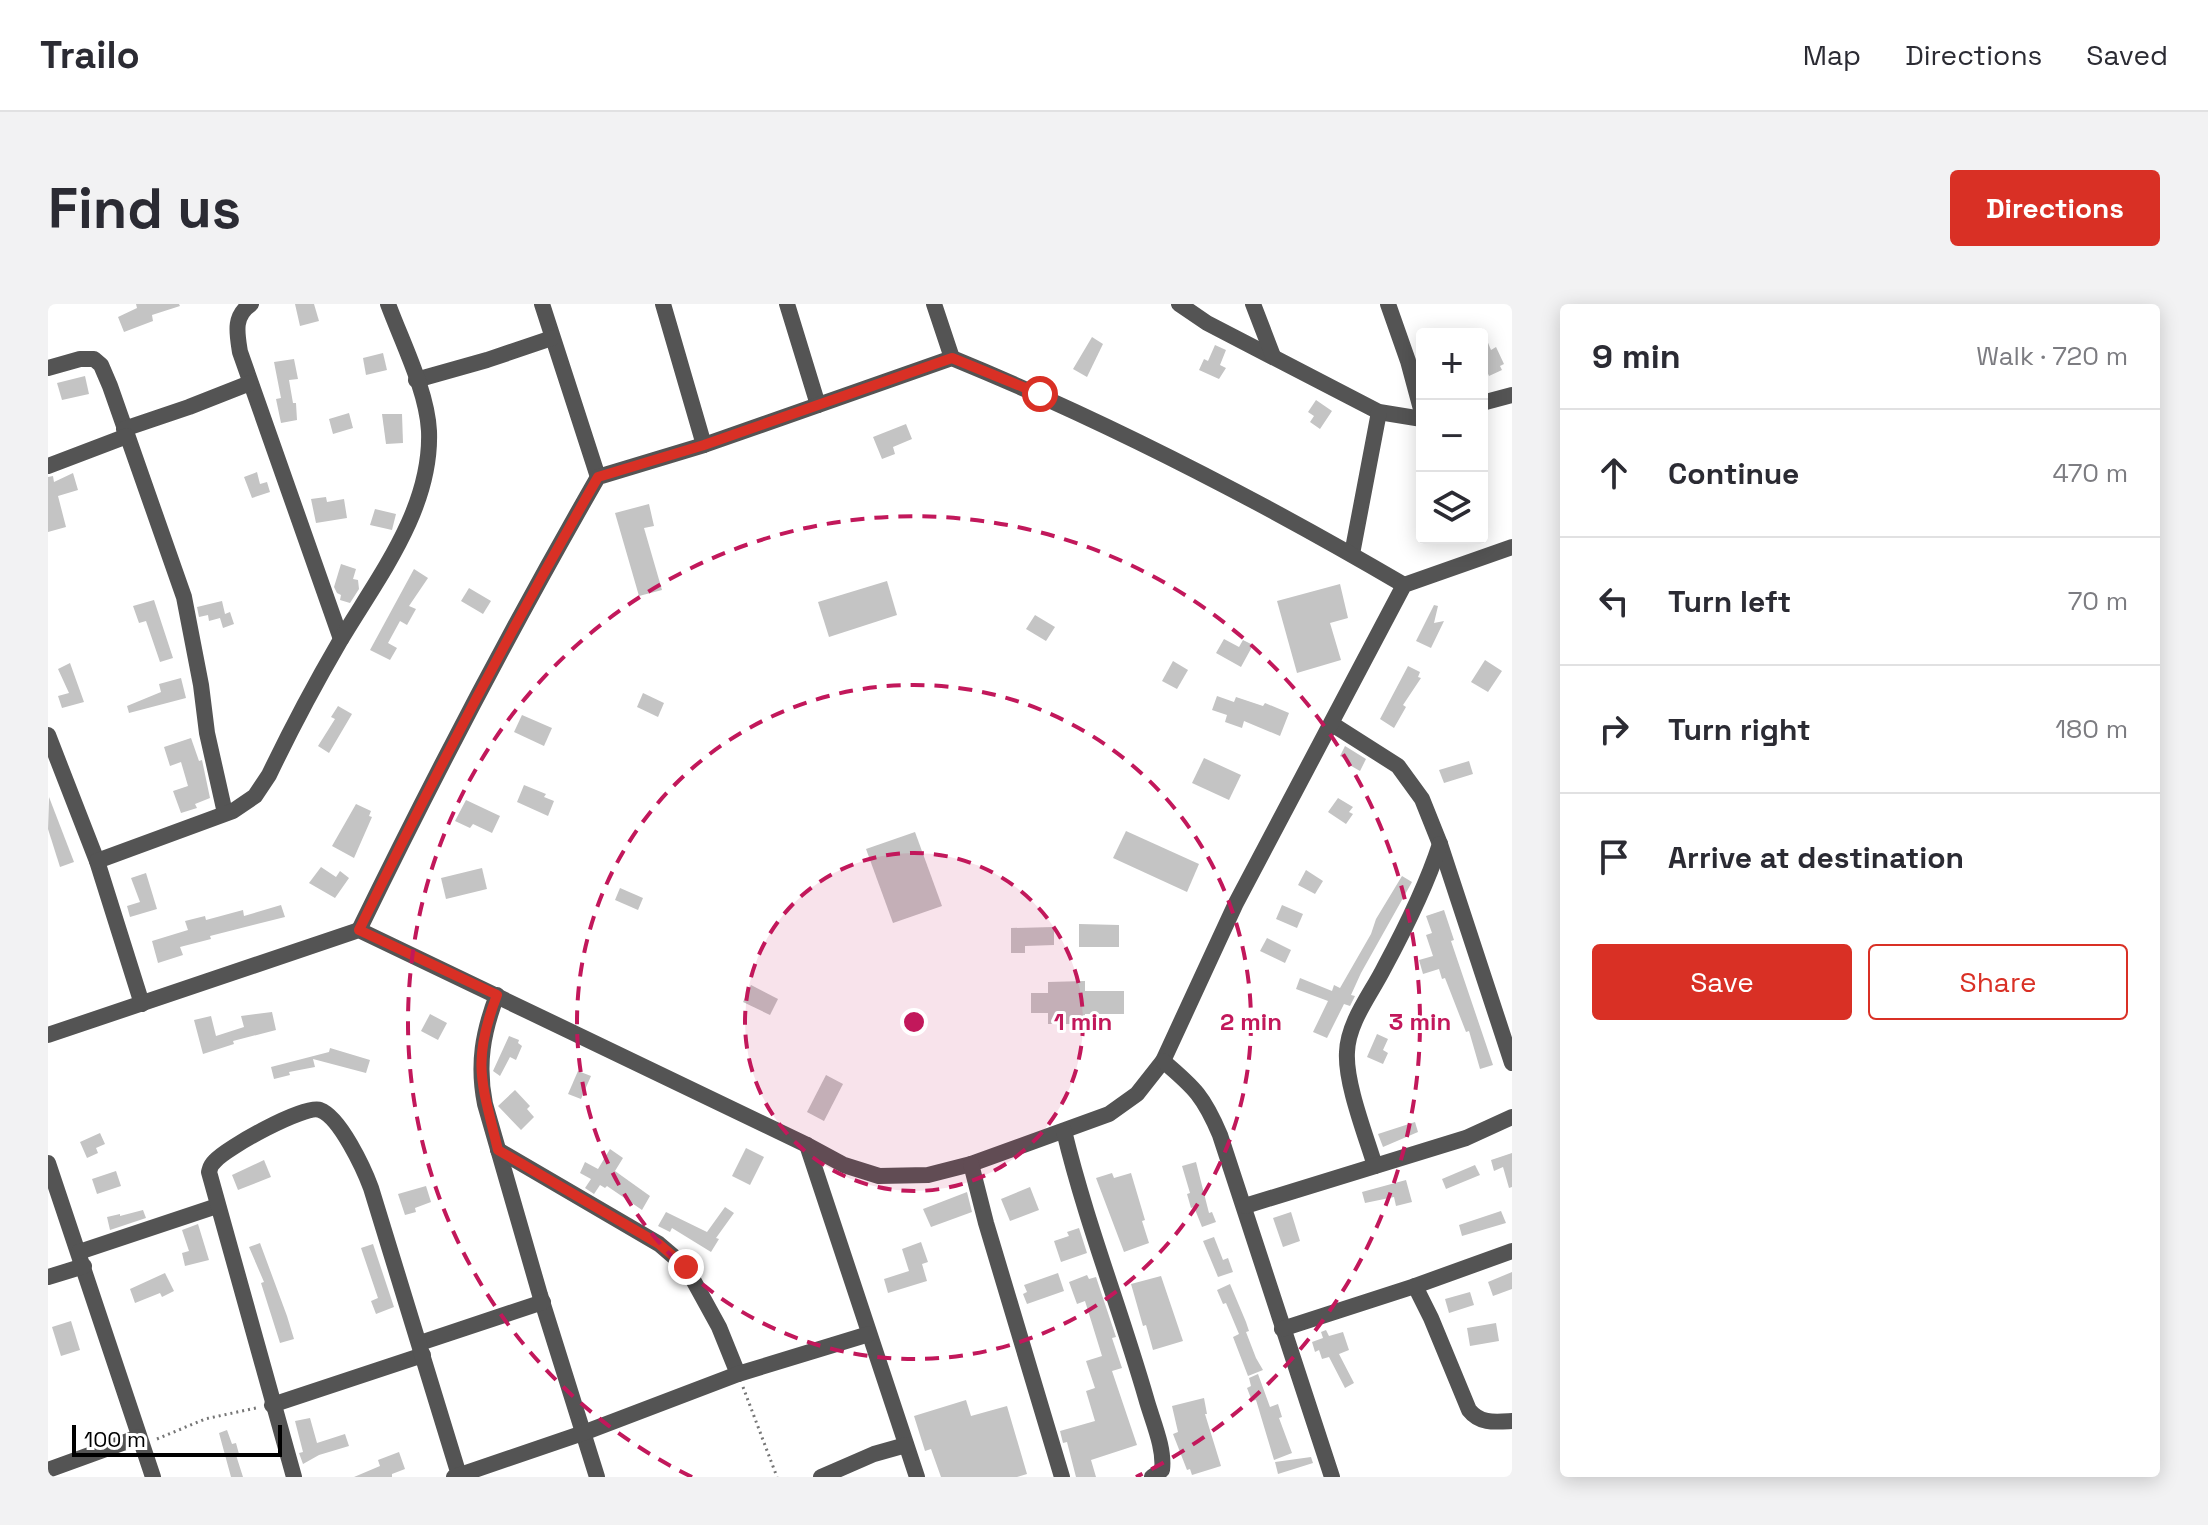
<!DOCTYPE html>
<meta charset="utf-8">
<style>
body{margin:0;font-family:"Space Grotesk",sans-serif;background:#f2f2f3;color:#2b2b33}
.controls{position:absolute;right:24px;top:24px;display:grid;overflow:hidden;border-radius:8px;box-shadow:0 4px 20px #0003}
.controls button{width:72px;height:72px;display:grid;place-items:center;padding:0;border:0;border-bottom:2px solid #e1e1e2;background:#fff;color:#2b2b33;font:40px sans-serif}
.scale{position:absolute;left:24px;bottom:20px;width:210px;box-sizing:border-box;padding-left:8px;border:4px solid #000;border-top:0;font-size:22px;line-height:28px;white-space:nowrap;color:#000;-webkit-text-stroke:6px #fff;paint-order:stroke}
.stop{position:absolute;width:24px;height:24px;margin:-18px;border:6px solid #d93025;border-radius:50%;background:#fff}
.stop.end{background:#d93025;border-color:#fff;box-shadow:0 2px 8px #0008}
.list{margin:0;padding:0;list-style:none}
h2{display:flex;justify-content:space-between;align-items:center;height:104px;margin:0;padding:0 32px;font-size:34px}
h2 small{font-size:26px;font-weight:400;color:#7c7c81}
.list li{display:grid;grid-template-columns:52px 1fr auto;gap:24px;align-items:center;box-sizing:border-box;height:128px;padding:0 32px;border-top:2px solid #e1e1e2}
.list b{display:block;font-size:30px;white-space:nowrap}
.list em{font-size:26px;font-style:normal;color:#7c7c81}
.actions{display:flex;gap:16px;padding:24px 32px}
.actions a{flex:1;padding:18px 0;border:2px solid #d93025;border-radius:8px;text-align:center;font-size:28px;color:#d93025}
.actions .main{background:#d93025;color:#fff}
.icon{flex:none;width:44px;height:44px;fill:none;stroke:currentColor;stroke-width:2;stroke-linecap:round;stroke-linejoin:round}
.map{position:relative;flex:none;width:1464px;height:1173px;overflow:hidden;border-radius:8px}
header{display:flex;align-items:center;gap:48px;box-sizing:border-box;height:112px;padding:0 40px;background:#fff;border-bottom:2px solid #e1e1e2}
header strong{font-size:38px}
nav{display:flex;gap:44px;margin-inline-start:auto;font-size:28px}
.intro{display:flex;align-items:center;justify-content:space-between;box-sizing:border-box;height:192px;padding:0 48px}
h1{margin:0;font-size:56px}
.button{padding:20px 36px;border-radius:8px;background:#d93025;color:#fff;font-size:28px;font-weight:700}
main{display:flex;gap:48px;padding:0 48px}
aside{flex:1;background:#fff;border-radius:8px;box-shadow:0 4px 20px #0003}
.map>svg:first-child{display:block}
.building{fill:#c4c4c4}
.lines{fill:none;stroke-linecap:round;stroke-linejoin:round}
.path{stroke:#767676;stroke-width:3;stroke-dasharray:2 4;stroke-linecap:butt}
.street{stroke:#545454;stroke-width:16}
.route{stroke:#d93025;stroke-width:10}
.ring{fill:none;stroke:#c2185b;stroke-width:4;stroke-dasharray:14 10}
.centre{fill:#c2185b;stroke:#fff;stroke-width:4}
.ring-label{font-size:24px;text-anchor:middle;font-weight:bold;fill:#c2185b;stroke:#fff;stroke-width:6;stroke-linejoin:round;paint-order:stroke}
</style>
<header>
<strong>Trailo</strong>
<nav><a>Map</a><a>Directions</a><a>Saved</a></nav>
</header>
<div class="intro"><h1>Find us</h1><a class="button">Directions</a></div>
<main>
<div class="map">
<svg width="1464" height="1173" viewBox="0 0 1464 1173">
<rect width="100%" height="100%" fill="#fff"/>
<g class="building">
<polygon points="88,0 131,0 132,2 104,11 105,17 76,28 70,13 89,4"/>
<polygon points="247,0 266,0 271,17 252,22"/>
<polygon points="1434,24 1443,46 1448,43 1456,60 1452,62 1454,66 1441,72 1434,56"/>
<polygon points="1044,33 1055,40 1039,73 1025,65"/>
<polygon points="1167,41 1178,46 1172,61 1178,64 1171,75 1151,66 1156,55 1160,57"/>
<polygon points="335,49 339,66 318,71 315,54"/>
<polygon points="246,55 250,75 241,76 245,99 248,99 249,116 233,119 228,95 233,94 226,58"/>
<polygon points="37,72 41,90 14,96 9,79"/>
<polygon points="1268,96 1284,107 1272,125 1262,118 1266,112 1260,108"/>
<polygon points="301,109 305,124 285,130 281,115"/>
<polygon points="334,110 354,110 355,139 338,140"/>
<polygon points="858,120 864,135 845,143 847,150 834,155 825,133"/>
<polygon points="209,168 212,180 219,178 222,188 204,194 196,173"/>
<polygon points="25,169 30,186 10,192 18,223 0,228 0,173 5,172 6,178"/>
<polygon points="278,193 279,198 296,195 299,214 268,219 263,195"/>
<polygon points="601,200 606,222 596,224 614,286 591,292 567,209"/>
<polygon points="327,205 348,210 344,226 322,221"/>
<polygon points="293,260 308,265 305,275 310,276 311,285 302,299 292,296 293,291 289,289 286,283"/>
<polygon points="366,265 380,274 361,302 368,305 359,321 352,317 340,339 349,344 342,356 322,346"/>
<polygon points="839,277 849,311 781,333 770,298"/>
<polygon points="1292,280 1300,314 1282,319 1293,356 1249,369 1229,297"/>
<polygon points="421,284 443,297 435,310 413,297"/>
<polygon points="106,296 125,354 112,358 98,317 91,319 85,302"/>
<polygon points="174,297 177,310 182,308 186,320 175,324 172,314 161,317 160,311 151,313 149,303"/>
<polygon points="1386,301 1390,302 1386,319 1396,317 1383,344 1368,337"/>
<polygon points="987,311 1007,323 998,337 978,325"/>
<polygon points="1176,335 1191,343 1195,336 1205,341 1193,363 1168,349"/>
<polygon points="1437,356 1454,367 1440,388 1423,378"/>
<polygon points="1125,357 1140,366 1129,385 1114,377"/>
<polygon points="22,359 36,398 14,404 10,392 21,389 10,365"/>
<polygon points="1360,362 1372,368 1370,373 1373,374 1355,401 1358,403 1346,424 1332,415"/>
<polygon points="133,374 138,394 81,409 79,402 113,388 111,380"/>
<polygon points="595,389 616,399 610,413 589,403"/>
<polygon points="1169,392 1186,398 1188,393 1215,402 1217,399 1241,409 1232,432 1196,417 1194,424 1177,418 1179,411 1164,406"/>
<polygon points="290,402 304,410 281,449 270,442 287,415 283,413"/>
<polygon points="474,411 504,424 496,442 466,428"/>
<polygon points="143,434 151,457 154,456 162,494 147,500 149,504 133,509 125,487 140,482 133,458 122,462 116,443"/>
<polygon points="1297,442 1318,455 1312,467 1298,459 1299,456 1292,452"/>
<polygon points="1156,454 1193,471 1181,496 1144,479"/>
<polygon points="1421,457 1425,470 1396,479 1391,466"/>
<polygon points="476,481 498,490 496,493 506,497 500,512 469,498"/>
<polygon points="1,493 26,558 12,563 0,525"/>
<polygon points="1290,494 1305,503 1301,508 1305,510 1298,520 1280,508"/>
<polygon points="418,496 452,512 444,529 425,520 422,524 407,517"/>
<polygon points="308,500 323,507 321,512 324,513 306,554 284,542"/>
<polygon points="1078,527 1151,560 1139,588 1065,554"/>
<polygon points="867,528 894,602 845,619 818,545"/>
<polygon points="273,563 288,573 292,567 301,574 287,594 261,579"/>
<polygon points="434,564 439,585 398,595 393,574"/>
<polygon points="1258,566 1275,577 1267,590 1250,581"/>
<polygon points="98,569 109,605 82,613 79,602 92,598 83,574"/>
<polygon points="1354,572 1364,578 1313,669 1303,691 1307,692 1302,702 1296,700 1279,734 1265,728 1280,697 1248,685 1252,674 1284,687 1286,681 1292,684 1323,630 1328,615"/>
<polygon points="572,584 595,594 590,606 567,596"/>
<polygon points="233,601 237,613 162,632 163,635 132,643 135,651 110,659 104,637 140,626 137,617 157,612 158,616 195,606 196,612"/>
<polygon points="1234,601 1255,610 1249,624 1228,615"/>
<polygon points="1396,606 1406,636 1403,637 1445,761 1432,765 1421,727 1418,728 1397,674 1394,675 1391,665 1375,670 1371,656 1385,652 1378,631 1384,629 1378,612"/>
<polygon points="1031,620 1071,621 1071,643 1031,643"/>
<polygon points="1006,623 1006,641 977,642 977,649 963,649 963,624"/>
<polygon points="1219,634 1243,646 1237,659 1212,647"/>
<polygon points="1037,677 1037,687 1076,687 1076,710 1037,710 1037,720 1000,720 1000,709 983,709 983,689 1000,689 1000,678"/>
<polygon points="703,681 730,695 722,711 695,698"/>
<polygon points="224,708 228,726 185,737 186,740 155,750 146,716 163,712 168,732 196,723 193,712"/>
<polygon points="382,710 399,719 390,736 373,727"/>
<polygon points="1329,730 1340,735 1335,746 1340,749 1335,760 1319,753"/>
<polygon points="461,732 471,736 470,739 474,742 468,756 462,753 452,772 445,767"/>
<polygon points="282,744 322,756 318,769 265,755 267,763 241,768 242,771 226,775 223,763 281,748"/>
<polygon points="530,767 543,772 533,795 520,790"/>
<polygon points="778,771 795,780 776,817 759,808"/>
<polygon points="467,786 482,802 479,805 486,813 473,826 450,802"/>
<polygon points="1367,818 1370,828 1335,843 1330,830"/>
<polygon points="52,829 57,840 48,844 50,849 39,854 32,838"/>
<polygon points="698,844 716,853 702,881 684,872"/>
<polygon points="562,845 575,854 567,867 602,892 594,906 559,882 557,884 552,881 546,890 537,884 543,875 532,869 537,858 550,865"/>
<polygon points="1464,849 1464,883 1461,884 1455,863 1446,867 1443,856"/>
<polygon points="216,856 223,873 190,886 184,871"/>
<polygon points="1148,858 1161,909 1164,908 1168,918 1154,923 1146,903 1143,904 1139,890 1142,889 1134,862"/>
<polygon points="1427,861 1432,871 1398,885 1394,875"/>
<polygon points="68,867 73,882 49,890 44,875"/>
<polygon points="1064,869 1066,874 1083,869 1097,916 1094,917 1101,939 1076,948 1048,874"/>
<polygon points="1358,876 1364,898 1348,902 1346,893 1317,899 1314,888"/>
<polygon points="378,882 383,898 367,904 368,908 357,911 350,890"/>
<polygon points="982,883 991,906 962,917 953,895"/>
<polygon points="919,888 924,908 883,923 875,905"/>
<polygon points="677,903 686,909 668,934 671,935 663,948 624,924 622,928 610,922 618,908 659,928"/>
<polygon points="95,906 98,914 62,926 59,913 72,910 72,912"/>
<polygon points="1453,907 1458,919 1414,932 1411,921"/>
<polygon points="1243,908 1252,937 1235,943 1225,914"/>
<polygon points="150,920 161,956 137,962 134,949 141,947 134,926"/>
<polygon points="1031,924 1039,949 1013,958 1006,937 1021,932 1019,928"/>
<polygon points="1166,933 1175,956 1180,954 1185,968 1170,973 1155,937"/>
<polygon points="873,938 880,958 874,960 879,977 840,989 836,975 861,967 854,945"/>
<polygon points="212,939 239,1012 246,1035 232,1039 213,979 216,978 201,943"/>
<polygon points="325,940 346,1003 328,1010 323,997 330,994 313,944"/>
<polygon points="1464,968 1464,985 1445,992 1440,978"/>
<polygon points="117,969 126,987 114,993 112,989 87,999 82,985"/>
<polygon points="1010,969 1016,987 979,1000 975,990 979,988 976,981"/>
<polygon points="1039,971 1041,975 1048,973 1068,1033 1064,1034 1074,1064 1064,1067 1089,1141 1043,1156 1048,1173 1028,1173 1019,1138 1015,1139 1012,1127 1047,1117 1038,1087 1047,1084 1038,1057 1054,1052 1037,997 1029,1000 1021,978"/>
<polygon points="1113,972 1135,1037 1105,1046 1098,1021 1095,1022 1083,980"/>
<polygon points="1182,980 1198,1018 1201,1027 1198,1028 1208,1054 1215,1066 1200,1072 1185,1033 1191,1030 1178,999 1175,1000 1169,986"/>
<polygon points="1422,988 1426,1001 1401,1009 1397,995"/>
<polygon points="23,1017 32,1046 13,1052 4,1023"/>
<polygon points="1448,1019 1451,1037 1422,1042 1419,1024"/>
<polygon points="1278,1026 1281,1032 1295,1028 1301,1046 1291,1050 1306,1079 1297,1084 1281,1053 1274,1055 1271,1046 1267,1048 1264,1038 1275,1034 1273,1028"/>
<polygon points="1210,1070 1222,1103 1230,1100 1234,1113 1231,1114 1244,1149 1226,1156 1208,1096 1204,1097 1199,1084 1203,1082 1201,1074"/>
<polygon points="1156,1094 1159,1110 1157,1110 1173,1162 1144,1171 1142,1165 1139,1166 1125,1130 1130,1128 1124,1102"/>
<polygon points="918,1096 923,1112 959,1102 979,1170 969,1173 893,1173 883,1145 877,1147 866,1112"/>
<polygon points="262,1114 269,1139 297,1130 301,1142 271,1151 255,1160 251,1149 255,1148 247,1117"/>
<polygon points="179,1126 184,1140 188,1139 191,1150 188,1151 195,1173 183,1173 171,1129"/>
<polygon points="351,1148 357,1165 344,1170 344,1173 306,1173 332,1162 330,1156"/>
<polygon points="1263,1153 1265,1159 1230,1170 1227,1158"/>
</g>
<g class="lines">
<g class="path">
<polyline points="695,1083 729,1173"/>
<polyline points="109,1135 157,1115 208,1104"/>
</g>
<g class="street">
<path d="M203,0C185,12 189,29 192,48L293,335"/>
<polyline points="494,0 550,173"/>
<polyline points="615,0 656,141"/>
<polyline points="739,0 770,101"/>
<polyline points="886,0 904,54"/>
<polyline points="1131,0 1159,19 1331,108 1374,115"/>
<polyline points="1205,0 1225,52"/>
<polyline points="1340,0 1360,57 1374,109"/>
<polyline points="0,64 32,55 46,55 53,61 62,82 136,293 153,381 159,429 177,509"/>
<polyline points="368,76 439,56 504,34"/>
<polyline points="1434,99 1464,91"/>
<polyline points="76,125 141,103 202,79"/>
<polyline points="0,162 79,132"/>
<polyline points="1304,250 1331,108"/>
<polyline points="1284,420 1350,462 1374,495 1392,540 1464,759"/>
<polyline points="0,431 49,557 94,700"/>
<path d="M49,557L185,507L207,492L221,471C243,425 267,380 292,337C330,273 384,205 381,127C379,87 354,38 340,0"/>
<path d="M311,626C386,472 465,321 550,173L656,141L904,54C1060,118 1211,196 1356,281"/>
<path d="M449,691C435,728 429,760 437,800L492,991L549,1173"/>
<polyline points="0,731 311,626 759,841 796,861 831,872 880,871 923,860 1061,810 1089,790 1115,757 1188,599 1356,281 1464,243"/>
<path d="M1115,757C1147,784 1156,793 1172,831L1284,1173"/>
<path d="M1016,827C1038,918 1072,1004 1098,1094C1104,1116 1117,1144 1114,1166L1104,1173"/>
<polyline points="759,841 869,1173"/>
<polyline points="450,846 611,940 638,963 671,1023 690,1070"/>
<polyline points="0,859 105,1173"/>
<polyline points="923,860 938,919 1014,1173"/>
<path d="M1327,862C1318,832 1297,779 1299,748C1300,718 1323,690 1336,664C1357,625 1378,583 1392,540"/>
<polyline points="1197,902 1418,834 1464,813"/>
<polyline points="31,948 169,902"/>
<polyline points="0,973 36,962"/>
<path d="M1367,982L1383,1014L1421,1106C1432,1120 1447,1118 1464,1117"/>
<polyline points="1234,1025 1367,982 1464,947"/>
<polyline points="372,1039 495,998"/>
<polyline points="224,1101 375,1051"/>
<polyline points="0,1166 91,1133"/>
<path d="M246,1173L161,868C163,862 162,862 167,857C178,844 257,800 272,806C292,813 316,865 323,884L411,1171"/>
<polyline points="406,1173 535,1129 690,1070 821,1030"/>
<polyline points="773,1173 826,1150 858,1141"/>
</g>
</g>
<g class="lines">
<path class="route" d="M638,963L611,940L450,846C434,779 423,759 449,691L311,626C386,472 465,321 550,173L656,141L904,54L992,90"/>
</g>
<circle cx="866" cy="718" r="169" fill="#c2185b" fill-opacity=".12"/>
<g class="ring">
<circle cx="866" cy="718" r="169"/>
<circle cx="866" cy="718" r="337"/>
<path d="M644 1173A506 506 0 1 1 1088 1173"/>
</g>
<circle cx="866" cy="718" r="12" class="centre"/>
<g class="ring-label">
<text x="1035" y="726">1 min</text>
<text x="1203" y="726">2 min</text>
<text x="1372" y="726">3 min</text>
</g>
</svg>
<div class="controls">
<button>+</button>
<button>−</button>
<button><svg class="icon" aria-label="layers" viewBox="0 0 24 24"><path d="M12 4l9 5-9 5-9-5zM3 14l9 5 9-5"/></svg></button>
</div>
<div class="scale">100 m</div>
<div class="stop" style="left:992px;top:90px"></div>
<div class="stop end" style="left:638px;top:963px"></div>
</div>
<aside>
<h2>9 min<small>Walk · 720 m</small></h2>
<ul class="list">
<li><svg class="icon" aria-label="ahead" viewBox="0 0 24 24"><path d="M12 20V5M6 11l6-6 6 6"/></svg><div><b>Continue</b></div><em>470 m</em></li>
<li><svg class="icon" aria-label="left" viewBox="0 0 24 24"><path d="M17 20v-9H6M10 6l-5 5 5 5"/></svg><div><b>Turn left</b></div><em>70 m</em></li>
<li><svg class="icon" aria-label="right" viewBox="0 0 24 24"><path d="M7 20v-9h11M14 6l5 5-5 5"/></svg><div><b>Turn right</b></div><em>180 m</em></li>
<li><svg class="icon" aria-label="arrive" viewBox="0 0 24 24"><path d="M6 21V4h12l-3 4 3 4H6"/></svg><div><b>Arrive at destination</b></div></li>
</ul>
<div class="actions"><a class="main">Save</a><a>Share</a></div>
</aside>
</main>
